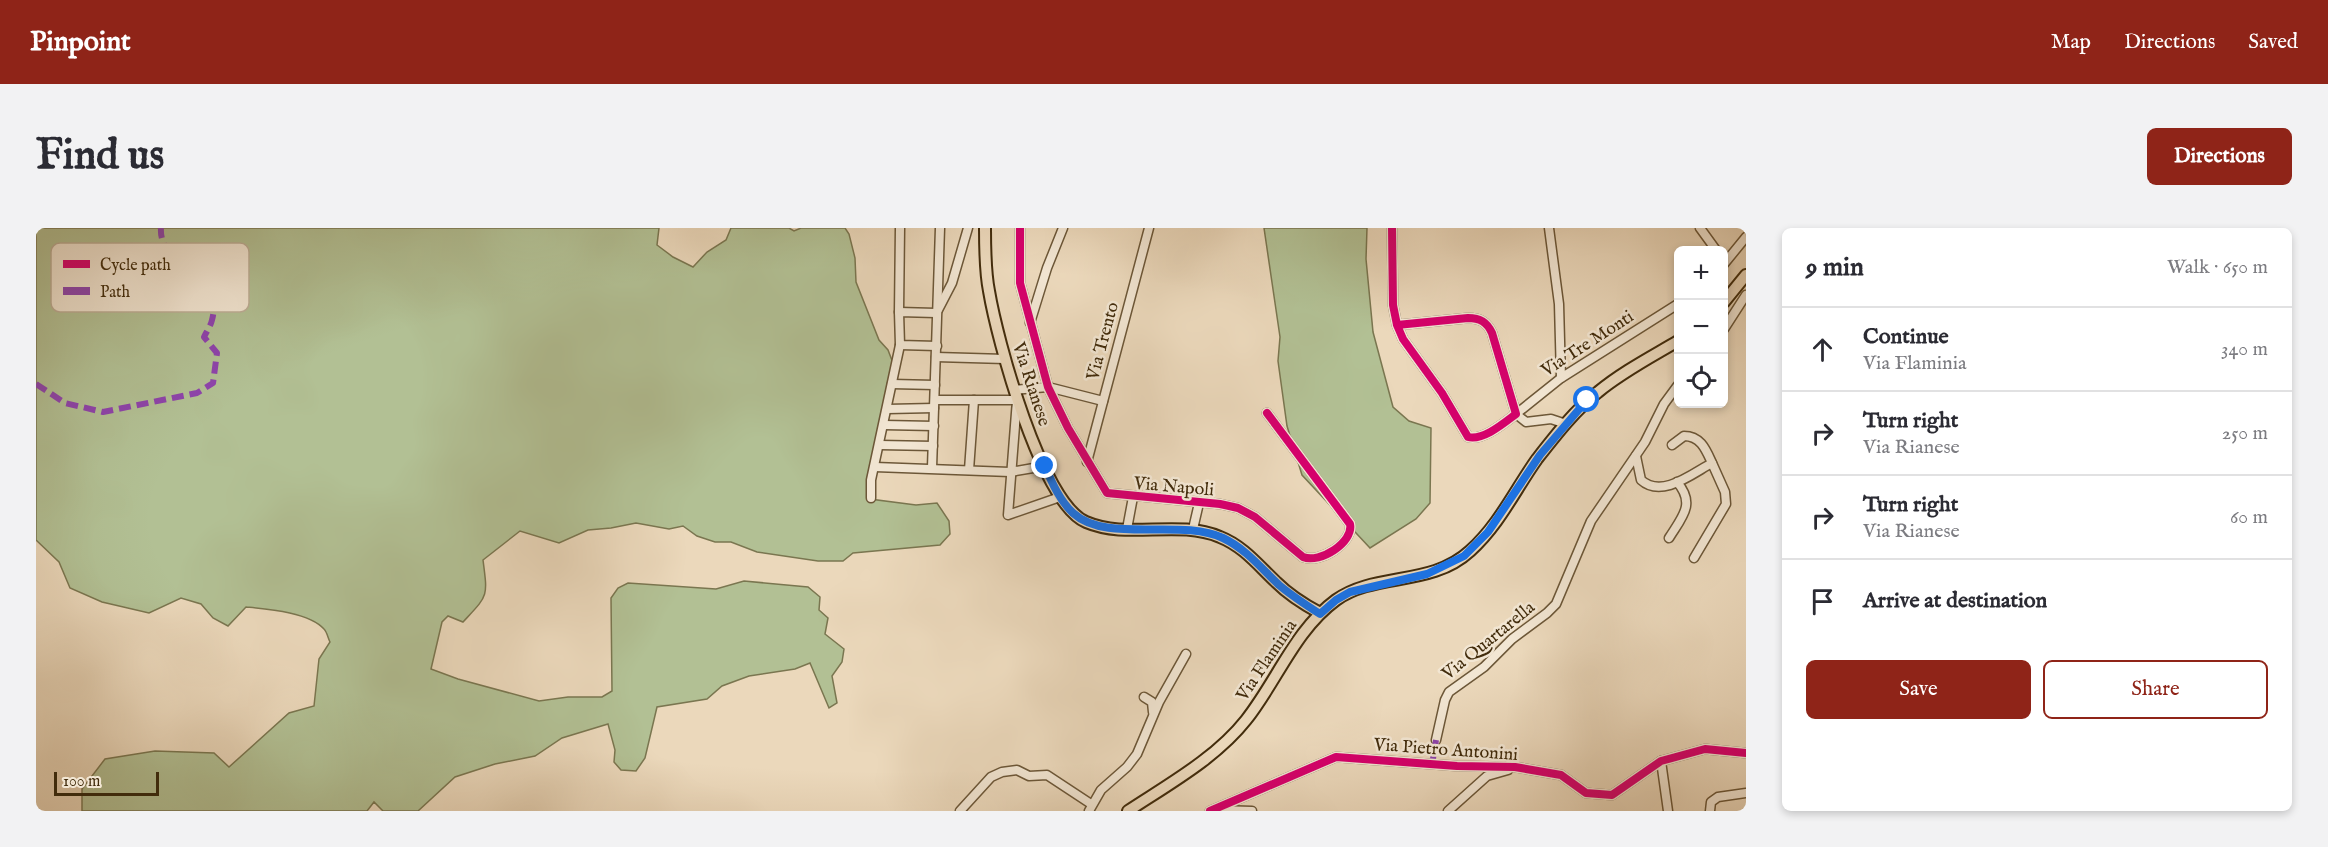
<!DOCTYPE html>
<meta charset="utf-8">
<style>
body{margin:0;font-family:"IM FELL English",serif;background:#f2f2f3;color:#2b2b33}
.controls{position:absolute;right:18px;top:18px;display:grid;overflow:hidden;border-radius:9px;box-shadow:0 3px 9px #0003}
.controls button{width:54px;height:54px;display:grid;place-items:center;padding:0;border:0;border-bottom:2px solid #e1e1e2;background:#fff;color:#2b2b33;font:30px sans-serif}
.scale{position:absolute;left:18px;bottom:15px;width:105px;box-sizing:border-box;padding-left:6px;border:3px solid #422c0c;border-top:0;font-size:16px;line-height:21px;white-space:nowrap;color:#422c0c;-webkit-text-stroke:4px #f2e6d3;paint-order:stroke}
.stop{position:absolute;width:18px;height:18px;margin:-14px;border:4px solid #1a73e8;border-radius:50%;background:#fff}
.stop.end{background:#1a73e8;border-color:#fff;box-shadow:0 2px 6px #0008}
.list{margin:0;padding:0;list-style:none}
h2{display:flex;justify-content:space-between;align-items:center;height:78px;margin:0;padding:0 24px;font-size:26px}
h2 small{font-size:20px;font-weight:400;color:#7c7c81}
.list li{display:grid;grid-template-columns:39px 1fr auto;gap:18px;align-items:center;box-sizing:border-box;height:84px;padding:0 24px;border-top:2px solid #e1e1e2}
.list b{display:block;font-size:22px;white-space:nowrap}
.list p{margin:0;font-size:20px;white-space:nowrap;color:#7c7c81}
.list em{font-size:20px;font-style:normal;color:#7c7c81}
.actions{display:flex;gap:12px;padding:18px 24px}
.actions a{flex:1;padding:14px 0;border:2px solid #8f2418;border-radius:9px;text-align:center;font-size:21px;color:#8f2418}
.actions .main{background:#8f2418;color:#fff}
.icon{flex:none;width:33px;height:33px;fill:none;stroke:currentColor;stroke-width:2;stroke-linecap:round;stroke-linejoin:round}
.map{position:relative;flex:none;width:1710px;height:583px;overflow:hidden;border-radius:9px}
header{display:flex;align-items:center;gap:36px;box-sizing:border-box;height:84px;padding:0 30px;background:#8f2418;color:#fff}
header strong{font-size:28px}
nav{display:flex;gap:33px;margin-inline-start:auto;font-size:21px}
.intro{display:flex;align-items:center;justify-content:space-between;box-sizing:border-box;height:144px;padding:0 36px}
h1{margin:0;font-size:42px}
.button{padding:15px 27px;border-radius:9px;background:#8f2418;color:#fff;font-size:21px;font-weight:700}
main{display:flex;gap:36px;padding:0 36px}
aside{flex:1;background:#fff;border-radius:9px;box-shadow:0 3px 9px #0003}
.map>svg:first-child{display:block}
.green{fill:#b2c094;stroke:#7a7650;stroke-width:1.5}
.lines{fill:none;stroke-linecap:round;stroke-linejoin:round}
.minor-casing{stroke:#6c5738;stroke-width:11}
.major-casing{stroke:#422c0c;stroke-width:14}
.minor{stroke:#f2e6d3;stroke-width:8}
.major{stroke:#ebd8bb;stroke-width:10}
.quiet{stroke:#8e44ad;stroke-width:6;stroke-dasharray:12 6;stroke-linecap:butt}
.cycleway-casing{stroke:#f2e6d3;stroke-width:11}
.cycleway{stroke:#d6006c;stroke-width:8}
.route{stroke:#1a73e8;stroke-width:8}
.labels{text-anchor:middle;stroke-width:5;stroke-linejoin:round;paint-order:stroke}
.street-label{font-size:18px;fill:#422c0c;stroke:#f2e6d3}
.key{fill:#f2e6d3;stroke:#bdae97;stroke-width:1.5}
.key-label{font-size:16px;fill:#422c0c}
</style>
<header>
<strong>Pinpoint</strong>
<nav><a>Map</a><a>Directions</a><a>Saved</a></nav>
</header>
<div class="intro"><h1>Find us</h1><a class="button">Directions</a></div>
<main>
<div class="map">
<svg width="1710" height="583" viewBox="0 0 1710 583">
<rect width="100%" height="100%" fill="#ebd8bb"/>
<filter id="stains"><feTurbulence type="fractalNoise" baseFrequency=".00333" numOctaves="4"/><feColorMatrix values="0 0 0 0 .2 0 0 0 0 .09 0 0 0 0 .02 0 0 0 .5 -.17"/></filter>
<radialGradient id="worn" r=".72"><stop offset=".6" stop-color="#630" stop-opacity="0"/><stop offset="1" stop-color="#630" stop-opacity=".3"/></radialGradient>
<g class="green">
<path d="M0,0H623L621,17L637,29L657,39L671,24L690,12L695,0H753L758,3L765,0H809L813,6L819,30L820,54L843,112L852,122L857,135L834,271L880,277L901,275L913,293L914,306L904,317L817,325L807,333H782L721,324L695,314H679L661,308L647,298L633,301L600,295L575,300L552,302L523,315L484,303L447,332C452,370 452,367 427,394L412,388L406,394L395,441L422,451L503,473L532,469H566L576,463L575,370L582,360L592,355L680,361L708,353L772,359L784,369L783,382L792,390L789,406L808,421L806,434L796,448L801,475L793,480L774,435L759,441L713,448L686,458L671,471L621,479L609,530L600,543L585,542L578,534L579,522L572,496L526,510L499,528L459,536L419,549L382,583H347L338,574L331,583H46V561L69,531L119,523L178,525L193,539L253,485L278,478L283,431L294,414C292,410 291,404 288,401C273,384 231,381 210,379L192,398L177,390L165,376L145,370L113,385L66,374L34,360L23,334L0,312Z"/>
<polygon points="1228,0 1331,0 1330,31 1337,104 1357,179 1373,193 1395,200 1394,275 1380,291 1334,320 1266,247 1251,198 1242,133 1244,109"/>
</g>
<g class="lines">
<defs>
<g id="minor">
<path d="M984,0V55L1012,159L1032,200L1071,265L1184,276L1202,280L1219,289L1267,329C1284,336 1318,314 1314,296L1231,185"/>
<path d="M1356,0L1357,77L1361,97L1432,90C1444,90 1451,94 1456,105L1480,186C1468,195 1447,213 1432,209L1406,165L1367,111L1361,97"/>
<polyline points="1513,0 1523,76 1525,150"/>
<polyline points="1664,0 1680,22"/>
<polyline points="1688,36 1710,9"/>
<polyline points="902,82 916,55 932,0"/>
<polyline points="863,84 864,0"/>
<polyline points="900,85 863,84 864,117 901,118"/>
<polyline points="994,95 1011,40 1027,0"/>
<polyline points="1688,101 1710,67"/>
<polyline points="900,129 969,131"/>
<polyline points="856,156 899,157"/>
<polyline points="978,162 1012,159 1067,173"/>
<polyline points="899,172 981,172 972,287 1024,269"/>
<polyline points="851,181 898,180"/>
<polyline points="1530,196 1515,191 1490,194 1480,186 1525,150 1642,76"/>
<polyline points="848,197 898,198"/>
<polyline points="844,217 897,218"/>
<path d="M1636,217L1648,208C1665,208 1670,222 1676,235"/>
<path d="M1600,228L1605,252C1626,271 1657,245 1676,235L1689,264L1690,276L1658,330"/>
<polyline points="1051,234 1113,0"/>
<polyline points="839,239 974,244 1009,238"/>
<polyline points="896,240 904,0"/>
<polyline points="933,242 938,172"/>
<polyline points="835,270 835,252 864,117"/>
<polyline points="1091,301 1097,269"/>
<polyline points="1157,301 1163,275"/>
<path d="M1633,310C1646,289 1660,276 1641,254"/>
<polyline points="1108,469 1116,474 1117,484"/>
<polyline points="1400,512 1409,472 1413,464 1448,439 1476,411 1511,385 1520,376 1555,293 1609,214 1628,176 1642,157"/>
<polyline points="1625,533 1632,583"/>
<polyline points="1183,582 1216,583"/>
<polyline points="924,583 955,549 966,544 981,542 993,548 1011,547 1055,576"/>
<polyline points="1053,583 1065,562 1091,539 1101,526 1123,474 1150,426"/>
<polyline points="1174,583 1300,529 1421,538 1479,539 1525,547 1550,565 1576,567 1625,533 1669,521 1710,525"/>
<polyline points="1412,583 1451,548 1472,542"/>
<polyline points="1674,583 1675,574 1682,569 1710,565"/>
</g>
<g id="major">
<path d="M949,0C949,21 949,43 953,63C961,111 1005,275 1050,294C1092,312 1141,291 1184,309C1207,318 1222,337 1240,354C1253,367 1269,377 1284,385"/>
<polyline points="1688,74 1710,47"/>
<path d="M1092,583C1133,556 1180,530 1210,492C1241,453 1259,402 1300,372C1339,344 1395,359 1434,323C1463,297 1479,262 1501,231C1519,208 1539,182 1562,164C1586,144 1615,129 1642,113"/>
</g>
</defs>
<use href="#minor" class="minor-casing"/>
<use href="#major" class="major-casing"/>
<use href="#minor" class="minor"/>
<use href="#major" class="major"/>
<g class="quiet">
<path d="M0,156L29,175L67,184L161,165L177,155L181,125L168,109C171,103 175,97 176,92C189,44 122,39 125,0"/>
<polyline points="1396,537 1400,512"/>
</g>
<defs>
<g id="cycleway">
<path d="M984,0V55L1012,159L1032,200L1071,265L1184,276L1202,280L1219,289L1267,329C1284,336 1318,314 1314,296L1231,185"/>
<path d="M1356,0L1357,77L1361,97L1432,90C1444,90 1451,94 1456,105L1480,186C1468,195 1447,213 1432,209L1406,165L1367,111L1361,97"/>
<polyline points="1174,583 1300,529 1421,538 1479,539 1525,547 1550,565 1576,567 1625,533 1669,521 1710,525"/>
</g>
</defs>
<use href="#cycleway" class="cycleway-casing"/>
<use href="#cycleway" class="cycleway"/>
</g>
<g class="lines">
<path class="route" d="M1009,238C1016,255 1024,273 1037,285C1071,316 1144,290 1187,310C1210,321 1225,340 1243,357C1256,368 1270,377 1284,386L1300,372L1314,364L1391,346L1428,328L1452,304L1504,227L1551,172"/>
</g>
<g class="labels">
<g class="street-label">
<text transform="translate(1066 113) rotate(-75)" y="6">Via Trento</text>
<text transform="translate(1551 115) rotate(-33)" y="6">Via Tre Monti</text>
<text transform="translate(996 156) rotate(72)" y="6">Via Rianese</text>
<text transform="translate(1138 258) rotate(5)" y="6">Via Napoli</text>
<text transform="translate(1452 412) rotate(-39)" y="6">Via Quartarella</text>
<text transform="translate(1230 432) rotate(-56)" y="6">Via Flaminia</text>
<text transform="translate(1410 521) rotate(4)" y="6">Via Pietro Antonini</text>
</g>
</g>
<rect x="15" y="15" width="198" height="69" rx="9" class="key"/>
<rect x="27" y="32" width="27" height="8" fill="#d6006c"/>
<rect x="27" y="59" width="27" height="8" fill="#8e44ad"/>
<g class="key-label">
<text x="64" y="42">Cycle path</text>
<text x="64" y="69">Path</text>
</g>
<rect width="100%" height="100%" filter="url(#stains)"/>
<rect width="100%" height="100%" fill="url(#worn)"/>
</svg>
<div class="controls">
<button>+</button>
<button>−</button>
<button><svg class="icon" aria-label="locate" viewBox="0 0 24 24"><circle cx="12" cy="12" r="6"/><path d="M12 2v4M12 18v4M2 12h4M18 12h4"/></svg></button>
</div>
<div class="scale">100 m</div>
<div class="stop" style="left:1551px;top:172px"></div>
<div class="stop end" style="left:1009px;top:238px"></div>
</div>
<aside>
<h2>9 min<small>Walk · 650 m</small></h2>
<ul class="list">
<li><svg class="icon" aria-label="ahead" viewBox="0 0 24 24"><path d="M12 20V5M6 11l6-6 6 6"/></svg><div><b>Continue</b><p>Via Flaminia</p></div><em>340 m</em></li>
<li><svg class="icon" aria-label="right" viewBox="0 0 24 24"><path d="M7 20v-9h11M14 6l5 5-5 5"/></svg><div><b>Turn right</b><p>Via Rianese</p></div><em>250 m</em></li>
<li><svg class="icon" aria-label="right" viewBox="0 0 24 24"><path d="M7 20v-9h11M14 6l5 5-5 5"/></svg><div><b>Turn right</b><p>Via Rianese</p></div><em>60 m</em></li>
<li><svg class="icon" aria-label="arrive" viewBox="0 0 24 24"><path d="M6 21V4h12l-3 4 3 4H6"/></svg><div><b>Arrive at destination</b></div></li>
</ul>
<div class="actions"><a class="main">Save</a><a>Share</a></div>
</aside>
</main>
